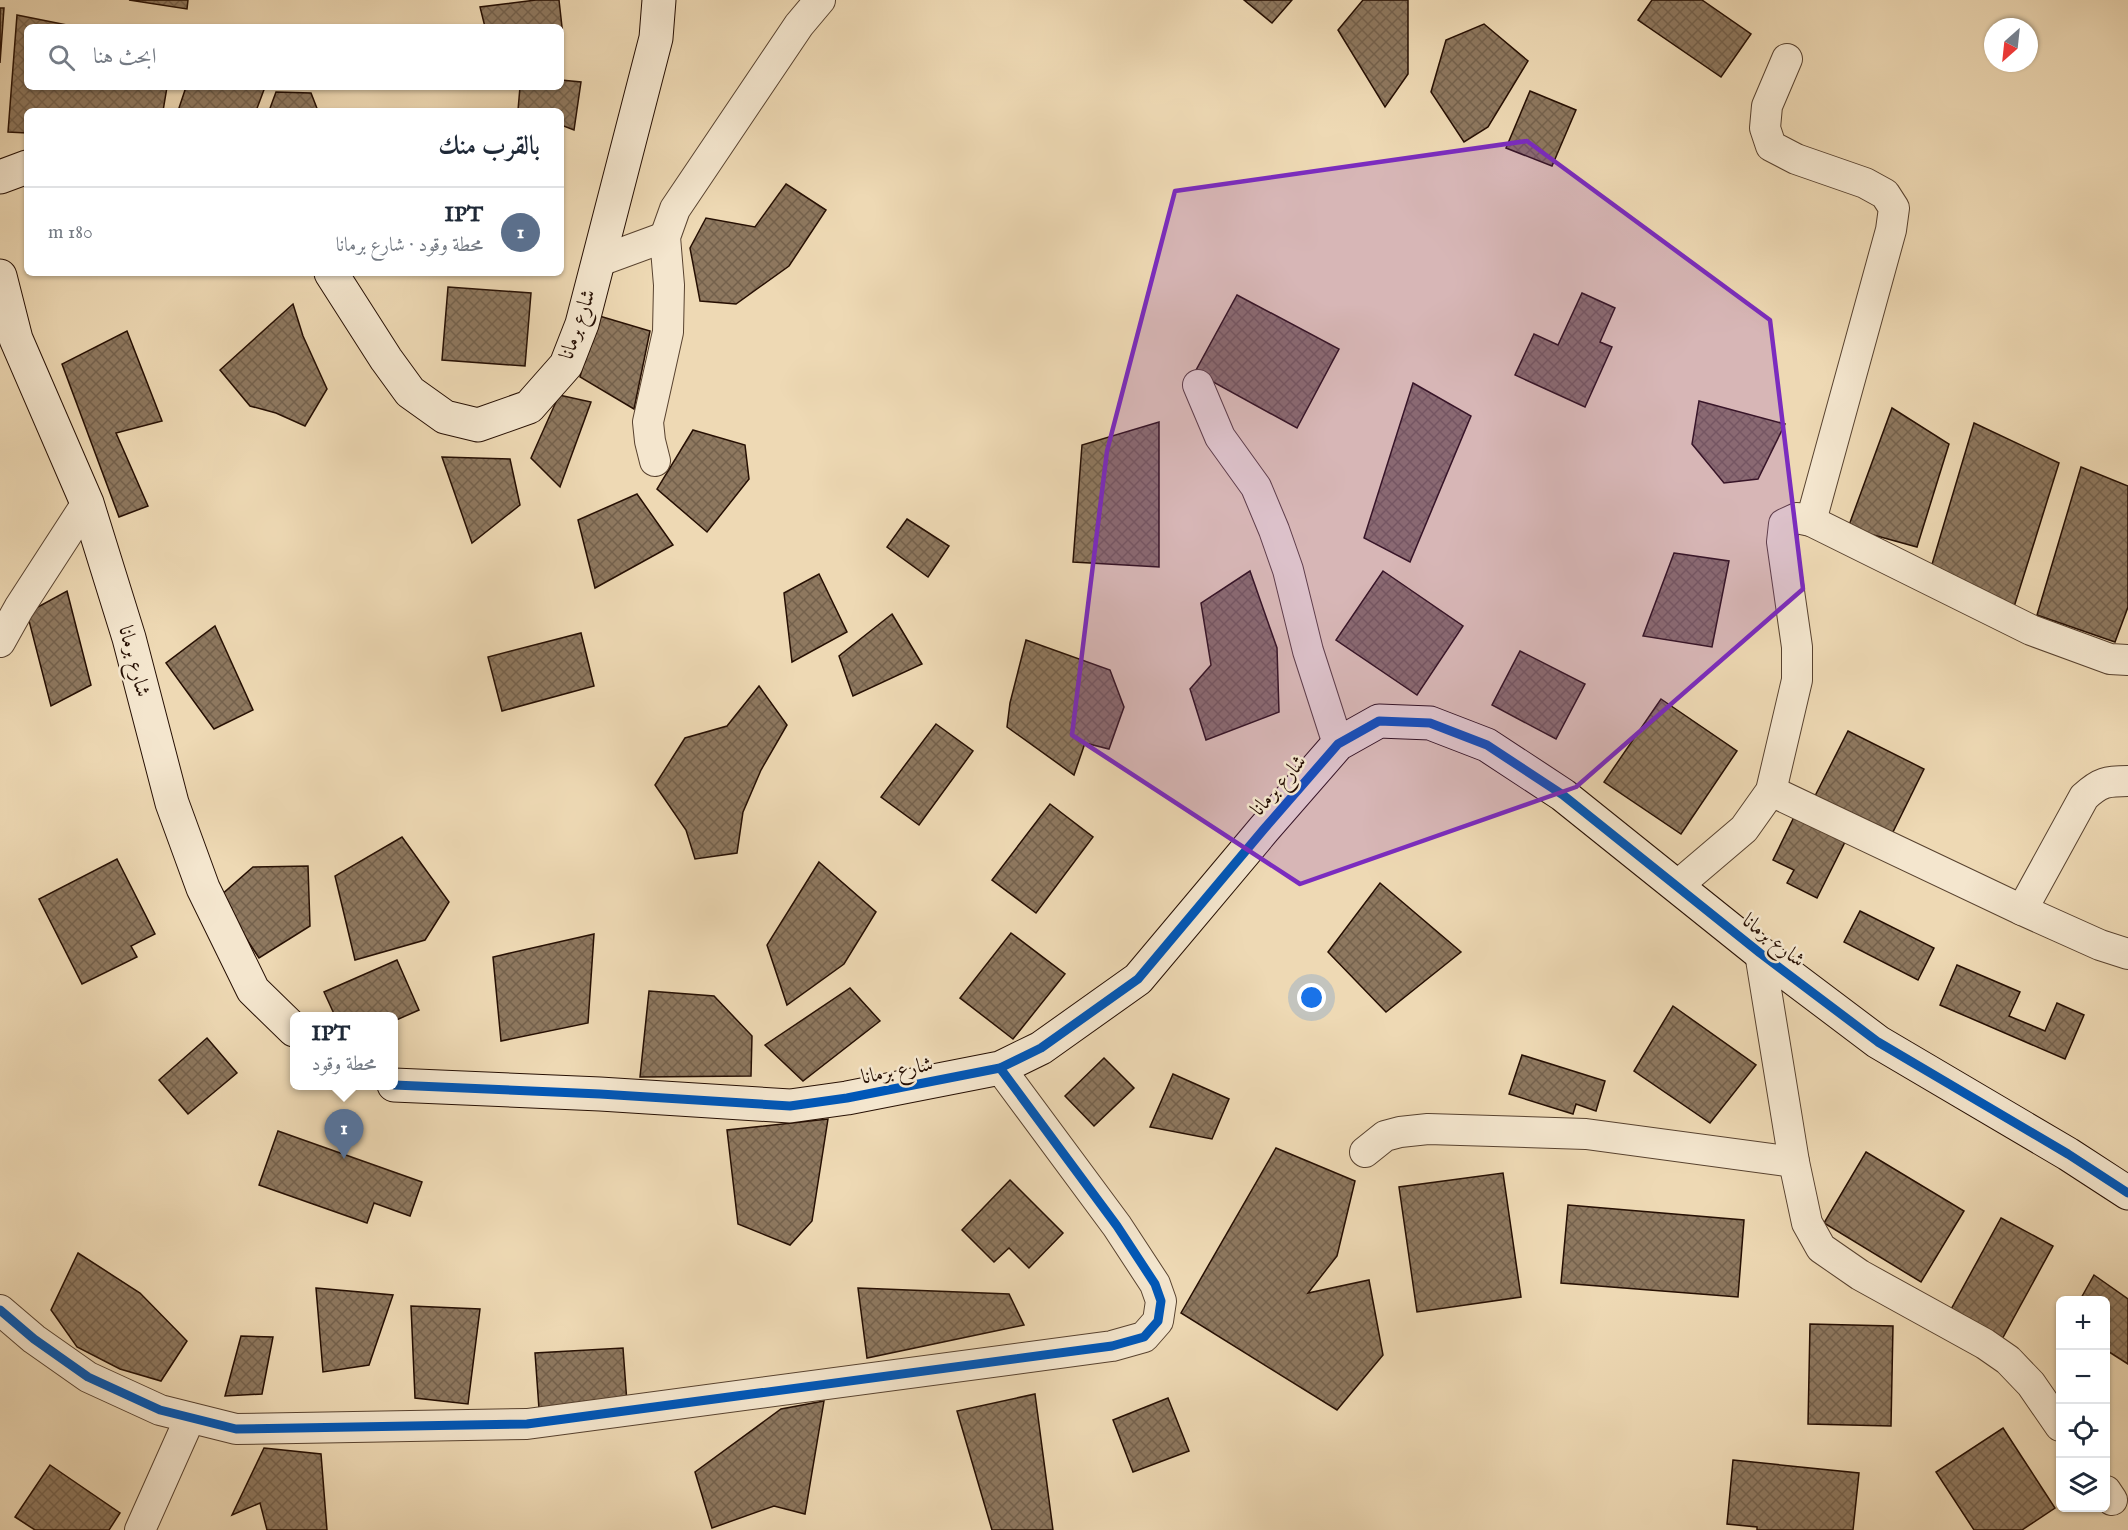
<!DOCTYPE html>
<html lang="ar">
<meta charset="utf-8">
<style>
body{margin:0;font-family:"IM FELL English",Amiri,serif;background:#f2f2f3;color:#1f2937;direction:rtl}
.controls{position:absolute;right:18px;bottom:18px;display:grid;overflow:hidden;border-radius:9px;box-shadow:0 2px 4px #0004}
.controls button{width:54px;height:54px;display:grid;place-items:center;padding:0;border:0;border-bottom:2px solid #e0e1e3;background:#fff;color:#1f2937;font:30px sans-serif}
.compass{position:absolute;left:1984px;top:18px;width:54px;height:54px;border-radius:50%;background:#fff;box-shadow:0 2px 4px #0004;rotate:207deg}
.you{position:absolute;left:1312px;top:998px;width:21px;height:21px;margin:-15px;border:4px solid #fff;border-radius:50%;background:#1a73e8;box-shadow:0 0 0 9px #1a73e833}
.badge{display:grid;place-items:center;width:39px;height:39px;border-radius:50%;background:#8f2418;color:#fff;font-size:20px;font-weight:700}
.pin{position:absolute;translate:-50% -50px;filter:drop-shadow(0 2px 3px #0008)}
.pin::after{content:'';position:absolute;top:32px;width:21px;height:18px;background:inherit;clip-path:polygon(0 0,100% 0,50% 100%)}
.popup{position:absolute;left:290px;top:1012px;width:108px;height:78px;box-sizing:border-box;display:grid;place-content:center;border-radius:9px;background:#fff;filter:drop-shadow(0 2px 4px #0005);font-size:20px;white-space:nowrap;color:#747a83}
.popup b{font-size:22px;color:#1f2937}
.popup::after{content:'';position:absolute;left:50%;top:100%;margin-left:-12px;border:12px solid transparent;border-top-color:#fff}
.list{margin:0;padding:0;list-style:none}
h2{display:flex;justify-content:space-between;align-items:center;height:78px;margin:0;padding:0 24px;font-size:26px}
h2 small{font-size:20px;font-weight:400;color:#747a83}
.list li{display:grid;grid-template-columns:39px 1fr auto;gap:18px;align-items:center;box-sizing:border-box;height:90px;padding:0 24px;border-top:2px solid #e0e1e3}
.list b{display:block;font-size:22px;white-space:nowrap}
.list p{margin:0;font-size:20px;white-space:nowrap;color:#747a83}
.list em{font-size:20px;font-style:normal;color:#747a83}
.icon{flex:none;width:33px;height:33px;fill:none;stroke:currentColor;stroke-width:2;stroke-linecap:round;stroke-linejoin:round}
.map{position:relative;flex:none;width:2128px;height:1530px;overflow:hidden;direction:ltr}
.search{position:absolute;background:#fff;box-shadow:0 2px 4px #0004;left:24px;top:24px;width:540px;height:66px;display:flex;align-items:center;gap:15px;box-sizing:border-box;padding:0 21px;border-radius:9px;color:#747a83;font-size:22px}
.panel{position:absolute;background:#fff;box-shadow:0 2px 4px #0004;left:24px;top:108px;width:540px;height:168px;border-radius:9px;direction:rtl}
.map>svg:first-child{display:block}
.building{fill:url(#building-cross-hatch);stroke:#260f03;stroke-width:1.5}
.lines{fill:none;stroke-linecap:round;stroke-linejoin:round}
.street-casing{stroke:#58422f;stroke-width:32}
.secondary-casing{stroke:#260f03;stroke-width:35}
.street{stroke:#f4e6ce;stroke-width:30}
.secondary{stroke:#f4e6ce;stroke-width:33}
.cycleway-casing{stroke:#f4e6ce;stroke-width:13}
.cycleway{stroke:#0057b8;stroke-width:9}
.marked{fill:#7b2cbf;fill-opacity:0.2;stroke:#7b2cbf;stroke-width:4.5;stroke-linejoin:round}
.labels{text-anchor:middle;stroke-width:5;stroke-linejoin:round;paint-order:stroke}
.street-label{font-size:21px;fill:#260f03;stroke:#f4e6ce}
</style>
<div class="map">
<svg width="2128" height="1530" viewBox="0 0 2128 1530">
<defs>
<pattern id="building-cross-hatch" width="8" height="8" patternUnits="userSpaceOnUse" patternTransform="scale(1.5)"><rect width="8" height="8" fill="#8e785f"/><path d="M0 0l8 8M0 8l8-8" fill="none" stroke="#74614c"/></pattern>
</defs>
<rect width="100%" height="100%" fill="#eed9b4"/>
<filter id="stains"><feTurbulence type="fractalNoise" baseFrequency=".00333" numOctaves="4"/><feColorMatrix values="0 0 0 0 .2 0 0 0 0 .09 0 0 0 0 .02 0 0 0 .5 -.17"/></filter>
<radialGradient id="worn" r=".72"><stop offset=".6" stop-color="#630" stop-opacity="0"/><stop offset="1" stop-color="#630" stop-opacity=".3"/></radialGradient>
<g class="building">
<polygon points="129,0 188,0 187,9"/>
<polygon points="536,0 559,0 563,36 561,37 561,27 485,27 480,7"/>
<polygon points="1244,0 1292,0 1272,23"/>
<polygon points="1363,0 1408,0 1408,74 1385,107 1338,30"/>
<polygon points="1652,0 1702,0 1751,34 1721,77 1638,20"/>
<polygon points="0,8 4,8 0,63"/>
<polygon points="17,15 77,27 27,27 27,87 167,87 163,111 27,111 27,133 8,132"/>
<polygon points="1484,24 1528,61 1488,127 1464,142 1431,92 1446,40"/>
<polygon points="561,80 581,82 574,130 561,125 561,111 518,110 520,87 561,87"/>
<polygon points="186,87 265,87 256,111 178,111"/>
<polygon points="1530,91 1576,110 1552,166 1506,148"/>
<polygon points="276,92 311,93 318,111 269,111"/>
<polygon points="786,184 826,210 789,266 736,304 700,301 690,248 706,218 755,227"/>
<polygon points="448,287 531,293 525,366 442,360"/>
<polygon points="1582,293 1615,308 1600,342 1612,347 1585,407 1515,375 1534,334 1558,345"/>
<polygon points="1237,295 1339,349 1297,428 1195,372"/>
<polygon points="293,304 303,336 327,389 305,426 276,413 250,406 220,370"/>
<polygon points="596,315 650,331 634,409 580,377"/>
<polygon points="127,331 162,421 116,433 148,506 119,517 62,364"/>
<polygon points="1413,383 1471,416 1410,562 1364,538"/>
<polygon points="559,395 591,402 560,487 531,458"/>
<polygon points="1699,401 1785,424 1758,479 1724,483 1692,444"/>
<polygon points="1892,408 1949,444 1917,547 1848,528"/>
<polygon points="1159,422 1159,567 1073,562 1082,445"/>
<polygon points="1974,423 2059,463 2014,607 1930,571"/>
<polygon points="693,430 745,445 749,479 707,532 657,489"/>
<polygon points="442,457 510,459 520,505 472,543"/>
<polygon points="2081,467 2128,486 2128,607 2115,642 2037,615"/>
<polygon points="637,494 673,545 595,588 578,520"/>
<polygon points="907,519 949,546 928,577 887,547"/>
<polygon points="1674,553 1729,561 1712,647 1643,636"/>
<polygon points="1250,571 1277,648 1279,712 1206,740 1190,689 1211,665 1201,603"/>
<polygon points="1383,571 1463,626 1417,695 1336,640"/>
<polygon points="819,574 847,632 792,662 784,593"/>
<polygon points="67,591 91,685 51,706 27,613"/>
<polygon points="892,614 922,664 853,696 839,656"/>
<polygon points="215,626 253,710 214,729 166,663"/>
<polygon points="581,633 594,686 502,711 488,657"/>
<polygon points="1026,640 1110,670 1124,707 1109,749 1085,743 1074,775 1007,727 1010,703"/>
<polygon points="1520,651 1585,684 1556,739 1492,705"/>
<polygon points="759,686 787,725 761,770 743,812 737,853 695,859 686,830 655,785 685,738 727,726"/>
<polygon points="1661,699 1737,751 1681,834 1604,782"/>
<polygon points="936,724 973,751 919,825 881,797"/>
<polygon points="1848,731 1924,769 1891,836 1814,798"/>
<polygon points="1050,804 1093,837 1036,913 992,880"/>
<polygon points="1795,815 1846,840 1817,898 1787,883 1794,870 1773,860"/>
<polygon points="402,837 449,902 425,940 355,960 335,876"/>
<polygon points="117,859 155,934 131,946 137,957 82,984 39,899"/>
<polygon points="819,862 876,912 844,964 787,1005 767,945"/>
<polygon points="308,866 310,926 259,958 219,897 253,867"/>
<polygon points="1380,883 1461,952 1386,1012 1328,952"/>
<polygon points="1860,911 1934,948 1918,980 1844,942"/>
<polygon points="1011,933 1065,974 1013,1039 960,998"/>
<polygon points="594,934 588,1023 501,1041 493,957"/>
<polygon points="397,960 419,1010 394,1021 394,1016 335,1016 324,992"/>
<polygon points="1957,965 2020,992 2009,1016 2045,1031 2057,1003 2084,1015 2065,1059 1940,1005"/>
<polygon points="850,988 880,1021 803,1081 765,1045"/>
<polygon points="649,991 714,996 752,1036 751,1076 640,1077"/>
<polygon points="1673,1006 1756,1065 1710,1123 1634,1071"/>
<polygon points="207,1038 237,1073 188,1114 159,1080"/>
<polygon points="1522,1055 1605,1081 1596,1111 1576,1104 1573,1114 1509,1094"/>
<polygon points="1104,1058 1134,1088 1094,1126 1065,1096"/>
<polygon points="1173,1074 1229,1099 1212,1139 1150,1127"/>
<polygon points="828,1119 812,1221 790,1245 738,1224 727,1130"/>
<polygon points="278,1131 422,1182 410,1216 374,1203 367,1223 259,1185"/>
<polygon points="1276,1148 1355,1181 1337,1256 1308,1293 1369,1280 1383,1355 1337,1410 1181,1313"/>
<polygon points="1866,1152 1964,1211 1921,1282 1824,1223"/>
<polygon points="1503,1173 1521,1297 1417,1312 1399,1187"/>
<polygon points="1010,1180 1063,1233 1029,1268 1009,1248 994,1262 962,1230"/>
<polygon points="1568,1205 1744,1220 1738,1297 1561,1283"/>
<polygon points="2001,1218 2053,1246 2001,1341 1949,1313"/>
<polygon points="78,1253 140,1293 187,1341 161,1381 120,1369 77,1347 51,1310"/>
<polygon points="2094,1275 2128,1299 2128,1364 2106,1350 2106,1300 2080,1300"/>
<polygon points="316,1288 393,1295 369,1365 323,1372"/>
<polygon points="858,1288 1009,1294 1024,1325 867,1358"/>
<polygon points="411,1306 480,1309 468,1404 415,1398"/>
<polygon points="1810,1324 1893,1326 1891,1426 1808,1424"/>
<polygon points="241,1336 273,1337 262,1394 225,1396"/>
<polygon points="623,1348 627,1403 539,1409 535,1353"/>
<polygon points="1035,1394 1053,1530 992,1530 957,1411"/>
<polygon points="1168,1398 1189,1451 1133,1472 1113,1420"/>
<polygon points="824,1401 805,1514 774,1506 712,1528 695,1472 781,1409"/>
<polygon points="2003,1428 2055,1508 2022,1530 1974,1530 1936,1472"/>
<polygon points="264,1448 321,1454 327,1530 267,1530 260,1503 232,1515"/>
<polygon points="1733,1460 1859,1473 1853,1530 1757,1530 1757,1527 1727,1524"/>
<polygon points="50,1465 120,1513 109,1530 35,1530 15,1517"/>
</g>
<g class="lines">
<defs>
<g id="street">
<polyline points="1787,59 1767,106 1765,128 1771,146 1796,159 1865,183 1885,194 1894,208 1891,230 1811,521"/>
<polyline points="597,262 665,237"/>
<polyline points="1198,385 1220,437 1256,487 1274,530 1288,570 1308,651 1338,744"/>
<polyline points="655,461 650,441 648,422 668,332 669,285 665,237 675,209 799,25 820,0"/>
<polyline points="0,642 19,608 87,503"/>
<polyline points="1771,791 2022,910 2100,945 2128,954"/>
<polyline points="1677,886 1744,829 1771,791 1797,680 1797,647 1782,542 1784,524 1797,518 1811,521 2031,630 2110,659 2128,660"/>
<path d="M2022,910L2084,797C2100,782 2107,781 2128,781"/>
<polyline points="1760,953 1794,1162 1807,1223 1821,1248 1860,1275 1985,1344 2008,1360 2031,1384 2060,1426"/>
<polyline points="1365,1152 1385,1136 1400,1132 1428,1129 1586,1134 1794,1162"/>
<polyline points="0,1310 34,1339 88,1377 160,1410 236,1429 527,1424 1112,1346 1144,1337 1158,1321 1161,1301 1155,1284 1117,1226 1000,1068"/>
<polyline points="2106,1491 2112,1500"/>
<polyline points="140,1530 190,1418"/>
</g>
<g id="secondary">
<polyline points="0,177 27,167"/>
<polyline points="331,273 386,359 410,392 445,417 478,425 529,407 566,365 582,324 656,38 659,0"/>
<polyline points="0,276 16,339 87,503 129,638 172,803 203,888 253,990 294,1030"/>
<polyline points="394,1085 600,1094 790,1106 847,1098 1000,1068 1041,1048 1138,979 1264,829 1338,744 1379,721 1430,723 1487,745 1563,795 1760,953 1878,1042 2068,1154 2128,1193"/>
</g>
</defs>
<use href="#street" class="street-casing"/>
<use href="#secondary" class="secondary-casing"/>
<use href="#street" class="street"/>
<use href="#secondary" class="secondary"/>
<defs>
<g id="cycleway">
<polyline points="394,1085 600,1094 790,1106 847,1098 1000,1068 1041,1048 1138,979 1264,829 1338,744 1379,721 1430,723 1487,745 1563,795 1760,953 1878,1042 2068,1154 2128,1193"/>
<polyline points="0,1310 34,1339 88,1377 160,1410 236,1429 527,1424 1112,1346 1144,1337 1158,1321 1161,1301 1155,1284 1117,1226 1000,1068"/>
</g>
</defs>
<use href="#cycleway" class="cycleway-casing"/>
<use href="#cycleway" class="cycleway"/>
</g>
<path class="marked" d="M1527,141L1770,320L1803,589L1576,787L1300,884L1072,735L1107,451L1175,191Z"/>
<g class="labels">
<g class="street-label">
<text transform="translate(577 324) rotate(-71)" y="7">شارع برمانا</text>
<text transform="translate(135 661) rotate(75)" y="7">شارع برمانا</text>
<text transform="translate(1278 785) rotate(-49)" y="7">شارع برمانا</text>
<text transform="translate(1774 940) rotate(38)" y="7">شارع برمانا</text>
<text transform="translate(897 1070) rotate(-11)" y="7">شارع برمانا</text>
</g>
</g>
<rect width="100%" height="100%" filter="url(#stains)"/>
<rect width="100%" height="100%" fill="url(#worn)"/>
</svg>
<div class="controls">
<button>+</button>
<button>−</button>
<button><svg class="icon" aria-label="locate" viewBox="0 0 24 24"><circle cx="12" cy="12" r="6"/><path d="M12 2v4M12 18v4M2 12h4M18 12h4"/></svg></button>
<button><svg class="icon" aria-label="layers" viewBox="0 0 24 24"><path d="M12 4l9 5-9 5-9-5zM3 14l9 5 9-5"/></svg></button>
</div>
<svg class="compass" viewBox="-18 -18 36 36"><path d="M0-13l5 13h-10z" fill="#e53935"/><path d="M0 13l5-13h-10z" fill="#747a83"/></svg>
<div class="you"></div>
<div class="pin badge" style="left:344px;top:1159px;background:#5c6f8a">1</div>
<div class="popup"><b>IPT</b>محطة وقود</div>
<div class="search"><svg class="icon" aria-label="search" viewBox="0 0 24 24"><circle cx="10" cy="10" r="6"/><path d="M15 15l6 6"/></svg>ابحث هنا</div>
<section class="panel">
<h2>بالقرب منك<small></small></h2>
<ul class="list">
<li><span class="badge" style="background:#5c6f8a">1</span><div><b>IPT</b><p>محطة وقود · شارع برمانا</p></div><em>180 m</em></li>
</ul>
</section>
</div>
